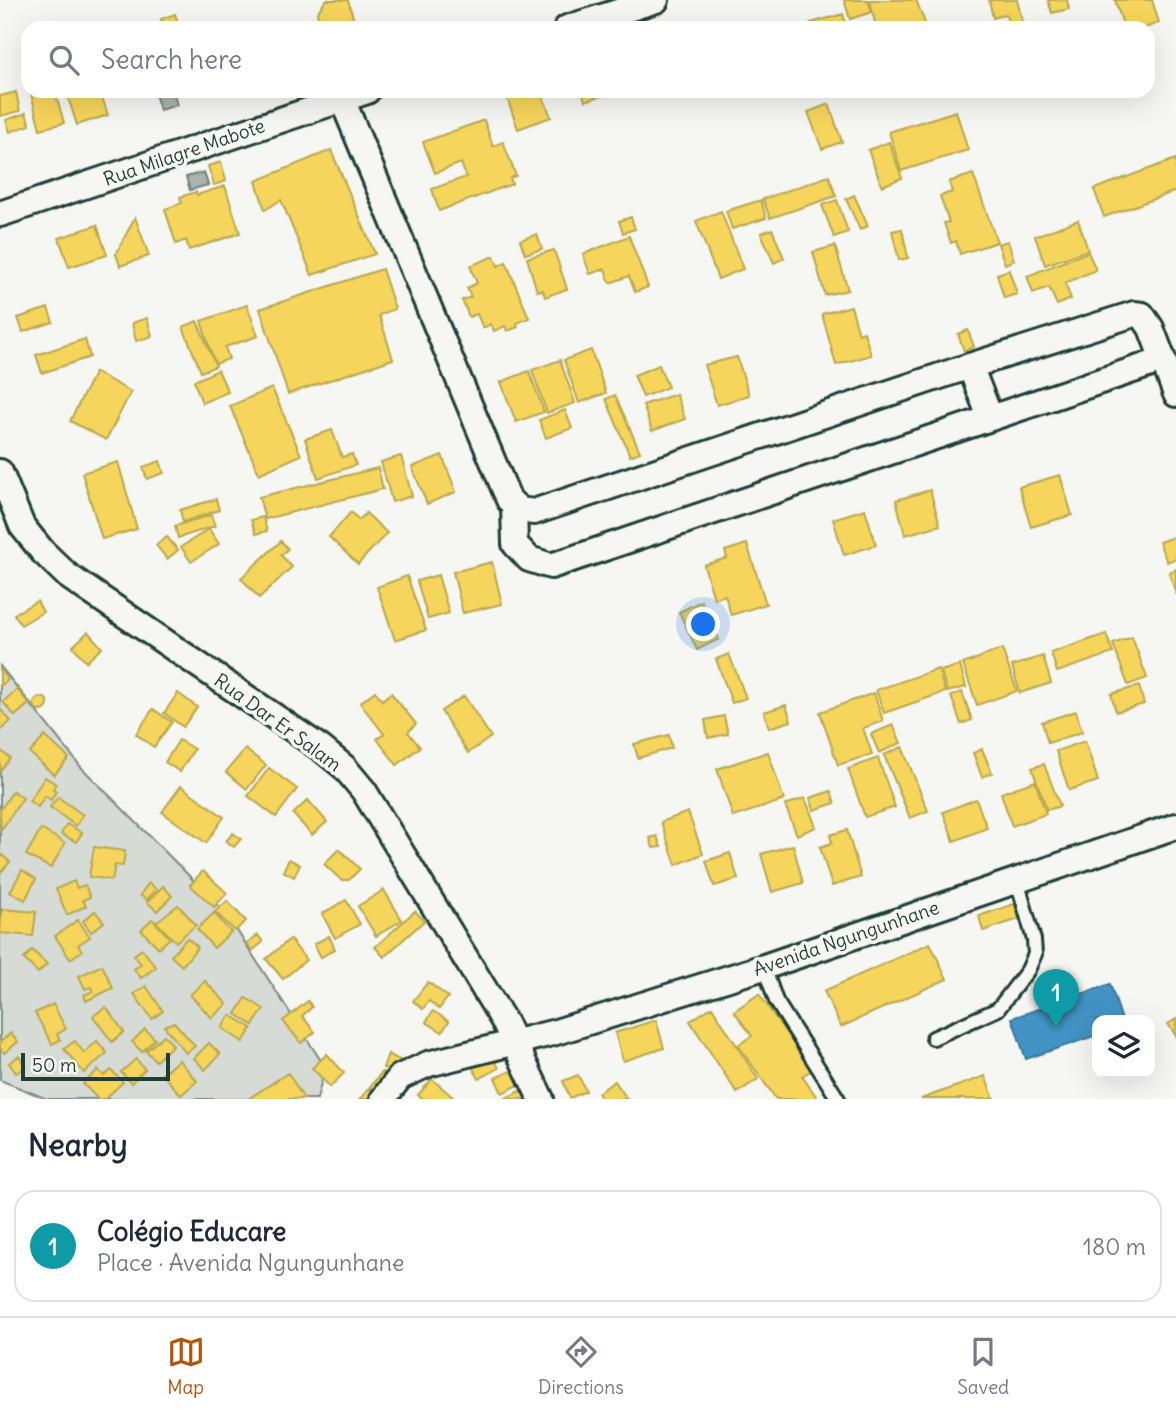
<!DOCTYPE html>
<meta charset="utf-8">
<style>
body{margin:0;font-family:Delius,sans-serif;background:#f6f6f7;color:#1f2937}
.controls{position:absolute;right:21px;bottom:21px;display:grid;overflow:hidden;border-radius:14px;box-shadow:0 7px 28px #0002}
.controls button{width:63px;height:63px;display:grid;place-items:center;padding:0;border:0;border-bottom:2px solid #e0e1e3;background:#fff;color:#1f2937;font:35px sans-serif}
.scale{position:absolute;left:21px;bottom:18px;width:149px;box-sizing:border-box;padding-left:7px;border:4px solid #1f3d34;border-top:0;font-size:19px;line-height:24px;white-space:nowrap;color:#1f3d34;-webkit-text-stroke:5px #f6f6f2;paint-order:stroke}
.you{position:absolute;left:704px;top:625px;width:24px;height:24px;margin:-18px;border:5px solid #fff;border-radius:50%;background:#1a73e8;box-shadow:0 0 0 10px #1a73e833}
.badge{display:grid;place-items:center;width:46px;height:46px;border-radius:50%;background:#b45309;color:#fff;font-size:23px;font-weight:700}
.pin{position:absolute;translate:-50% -58px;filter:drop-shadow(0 2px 4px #0008)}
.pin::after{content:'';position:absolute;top:37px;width:24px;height:21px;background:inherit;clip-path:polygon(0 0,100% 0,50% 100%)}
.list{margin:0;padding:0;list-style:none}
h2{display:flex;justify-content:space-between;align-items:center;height:91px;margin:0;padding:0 28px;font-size:30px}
h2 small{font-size:23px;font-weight:400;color:#747a83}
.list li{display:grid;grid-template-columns:46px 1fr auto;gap:21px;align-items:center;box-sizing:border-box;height:112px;margin:0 14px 14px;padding:0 14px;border:2px solid #e0e1e3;border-radius:21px}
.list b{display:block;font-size:26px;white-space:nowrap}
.list p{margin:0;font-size:23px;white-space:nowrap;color:#747a83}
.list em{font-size:23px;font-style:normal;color:#747a83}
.icon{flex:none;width:38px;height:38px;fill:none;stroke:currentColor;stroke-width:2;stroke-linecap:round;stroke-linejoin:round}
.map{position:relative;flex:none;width:1176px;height:1099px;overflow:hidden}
.search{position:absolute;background:#fff;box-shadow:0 7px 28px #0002;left:21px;right:21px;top:21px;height:77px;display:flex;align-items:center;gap:18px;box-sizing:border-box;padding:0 24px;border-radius:21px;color:#747a83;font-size:26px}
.sheet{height:217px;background:#fff}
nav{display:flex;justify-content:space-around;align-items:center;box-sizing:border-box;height:98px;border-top:2px solid #e0e1e3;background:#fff;font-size:19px;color:#747a83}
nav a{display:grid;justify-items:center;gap:4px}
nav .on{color:#b45309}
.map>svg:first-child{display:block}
.green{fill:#d6dbd6;stroke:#7a8c85;stroke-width:2}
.water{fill:#aab3ae;stroke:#72847d;stroke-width:2}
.homes{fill:#f6d55c;stroke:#b6a750;stroke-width:2}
.schools{fill:#4393c3;stroke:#387998;stroke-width:2}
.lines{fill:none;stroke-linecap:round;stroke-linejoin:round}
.service-casing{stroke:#1f3d34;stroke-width:18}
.minor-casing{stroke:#1f3d34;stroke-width:30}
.service{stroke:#f6f6f2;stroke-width:12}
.minor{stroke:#f6f6f2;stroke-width:24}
.labels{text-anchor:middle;stroke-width:7;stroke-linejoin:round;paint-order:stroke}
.street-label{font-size:19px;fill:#1f3d34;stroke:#f6f6f2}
</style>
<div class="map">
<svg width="1176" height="1099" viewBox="0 0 1176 1099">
<rect width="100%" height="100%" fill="#f6f6f2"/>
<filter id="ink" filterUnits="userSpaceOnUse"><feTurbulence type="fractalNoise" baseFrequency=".0143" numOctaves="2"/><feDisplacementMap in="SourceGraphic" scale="14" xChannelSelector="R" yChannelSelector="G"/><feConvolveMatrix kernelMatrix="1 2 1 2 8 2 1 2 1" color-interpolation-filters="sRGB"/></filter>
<g filter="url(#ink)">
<polygon class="green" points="0,666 81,767 225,912 325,1067 317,1099 47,1099 0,1080"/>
<g class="water">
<polygon points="154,91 173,91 177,105 160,110"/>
<polygon points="204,172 208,185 190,190 186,177"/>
</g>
<g class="homes">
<polygon points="326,0 348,0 356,28 321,28 317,13"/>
<polygon points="844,0 868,0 872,12 850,19"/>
<polygon points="870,0 916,0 927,28 876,28"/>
<polygon points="989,0 1017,0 1024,28 1009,28 1006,14 993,18"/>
<polygon points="1048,0 1067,0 1069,9 1052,13"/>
<polygon points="1115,0 1152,0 1159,23 1145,28 1124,28"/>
<polygon points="175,14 180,28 164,28 161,19"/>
<polygon points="843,14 847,28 813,28 811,23"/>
<polygon points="43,91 55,91 64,123 40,129 31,94"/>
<polygon points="100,91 108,115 77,125 67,94 74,91"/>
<polygon points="529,91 541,91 551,117 518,129 507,98"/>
<polygon points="582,91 618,91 585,101"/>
<polygon points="16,92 20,111 0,116 0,96"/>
<polygon points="829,104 842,142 822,149 808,112"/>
<polygon points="956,111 968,150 901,171 889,132"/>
<polygon points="26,113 30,125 10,132 6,120"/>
<polygon points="484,120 493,146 503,142 516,176 510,178 512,184 439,211 432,189 466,177 461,163 435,173 423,142"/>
<polygon points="889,142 902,178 882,186 868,150"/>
<polygon points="331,150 375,254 312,275 281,200 265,210 256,181"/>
<polygon points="1176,159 1176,191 1104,217 1094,189"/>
<polygon points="221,162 226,181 214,185 208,166"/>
<polygon points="973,174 997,242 960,254 956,241 951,243 944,223 949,222 940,196 952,192 949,182"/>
<polygon points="829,176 836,196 770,218 763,199"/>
<polygon points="225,186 240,233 189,250 186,240 176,244 165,209 182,203 180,197 196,192 197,195"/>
<polygon points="854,195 868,226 860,230 846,199"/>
<polygon points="761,200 766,218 732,229 726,211"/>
<polygon points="837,200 848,232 834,237 822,205"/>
<polygon points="721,211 743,269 718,279 696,221"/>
<polygon points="135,217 149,256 120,266 116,254"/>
<polygon points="631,217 635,229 623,233 619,221"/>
<polygon points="1078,220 1088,250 1045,265 1035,236"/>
<polygon points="97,225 107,255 69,267 59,238"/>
<polygon points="772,229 784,258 774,263 761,233"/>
<polygon points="902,229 908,258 899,260 892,231"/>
<polygon points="537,234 542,249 525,254 520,240"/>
<polygon points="629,236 648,287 635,292 629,276 610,283 605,269 590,274 583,254"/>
<polygon points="1008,241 1014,260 1005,264 998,244"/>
<polygon points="835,246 848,290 825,295 813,252"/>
<polygon points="554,250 567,289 545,297 543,290 537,291 527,258"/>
<polygon points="1088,252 1096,270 1065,283 1071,299 1057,305 1049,287 1033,293 1027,276"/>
<polygon points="494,256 498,266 506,262 529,318 517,323 518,327 507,331 505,326 494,331 491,324 483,328 477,314 469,317 462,300 471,297 467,288 477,283 470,266"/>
<polygon points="382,269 395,309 379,315 393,359 288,394 260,309"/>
<polygon points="1009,270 1017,294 1004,298 997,274"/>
<polygon points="247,305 258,336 225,347 229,359 215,364 201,321"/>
<polygon points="851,306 859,334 864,332 871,355 836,365 822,314"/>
<polygon points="48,308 53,322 23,332 18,318"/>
<polygon points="147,318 152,336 136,341 132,323"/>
<polygon points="197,321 216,366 201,372 183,327"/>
<polygon points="968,330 974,347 964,351 958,334"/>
<polygon points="85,339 90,357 42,373 36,355"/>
<polygon points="591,350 606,393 579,403 564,360"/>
<polygon points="737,357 749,395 717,405 704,365"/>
<polygon points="560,360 575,403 547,413 532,370"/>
<polygon points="659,365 668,387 643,397 634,375"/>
<polygon points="218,370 228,392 202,403 194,381"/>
<polygon points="529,371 544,412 516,422 501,382"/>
<polygon points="95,372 131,392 106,440 70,421"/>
<polygon points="272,388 301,455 259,474 230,406"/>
<polygon points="676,394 685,419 652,431 643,405"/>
<polygon points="615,395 640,452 630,456 606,399"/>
<polygon points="565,410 572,428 546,438 539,420"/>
<polygon points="332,430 342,457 352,454 356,465 318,478 305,439"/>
<polygon points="442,455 456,492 427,504 412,467"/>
<polygon points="401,456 412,496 392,502 381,462"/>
<polygon points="160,461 164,473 147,479 143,467"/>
<polygon points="118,462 137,529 102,539 82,473"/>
<polygon points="378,468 383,489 265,519 259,497"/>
<polygon points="1060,475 1072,515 1031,527 1019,487"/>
<polygon points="930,490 940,525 905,535 896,500"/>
<polygon points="216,499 219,510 183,522 180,510"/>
<polygon points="865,509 876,545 844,555 833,519"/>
<polygon points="351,512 359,520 366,513 387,533 358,564 329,537"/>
<polygon points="211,515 215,526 178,538 175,526"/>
<polygon points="263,517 267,531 256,534 251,520"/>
<polygon points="209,529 219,544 191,562 181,547"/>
<polygon points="1176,536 1176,558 1167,562 1159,542"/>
<polygon points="167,537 178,550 167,559 156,545"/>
<polygon points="281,541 288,549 281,555 292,567 259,598 241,578"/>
<polygon points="747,544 766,604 731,615 725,595 714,599 704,565 727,558 725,551"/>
<polygon points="492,562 502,604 463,613 453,572"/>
<polygon points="1176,569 1176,594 1169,572"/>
<polygon points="438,575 449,613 428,619 417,581"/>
<polygon points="407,576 426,630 395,640 377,587"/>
<polygon points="37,601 43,612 21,625 14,614"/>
<polygon points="701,601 719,639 697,650 679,612"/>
<polygon points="88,632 102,648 86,662 73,646"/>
<polygon points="1106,634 1113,653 1057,672 1051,653"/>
<polygon points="1132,637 1147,678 1128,685 1113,644"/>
<polygon points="1002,649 1017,691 977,705 963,664"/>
<polygon points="729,654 746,698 732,703 716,659"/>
<polygon points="1043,656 1051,683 1020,693 1012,666"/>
<polygon points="960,665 966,687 947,692 941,671"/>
<polygon points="0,669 8,680 0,686"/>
<polygon points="938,669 945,692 884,713 876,690"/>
<polygon points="1139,686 1144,704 1116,712 1111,694"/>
<polygon points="17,689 29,704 15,716 3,702"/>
<polygon points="375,691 382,700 391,693 416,724 408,732 420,747 397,765 377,739 384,734 360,703"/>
<polygon points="962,692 972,720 961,724 951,696"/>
<polygon points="178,693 197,707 183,727 164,713"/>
<polygon points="874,693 883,721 863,728 872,754 838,765 820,712"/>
<polygon points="464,696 491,737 468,753 441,711"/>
<circle cx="41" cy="704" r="7"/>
<polygon points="786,705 791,721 769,728 764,712"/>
<polygon points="0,709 11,721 0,731"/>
<polygon points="153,709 172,722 154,747 136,734"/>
<polygon points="1076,711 1082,732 1048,743 1042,722"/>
<polygon points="724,716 728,734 708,738 705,720"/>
<polygon points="893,725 901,743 879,753 871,734"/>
<polygon points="669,735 672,748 638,758 634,744"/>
<polygon points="45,736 69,758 54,775 30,753"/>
<polygon points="179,740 194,749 180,772 165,762"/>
<polygon points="1085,741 1098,781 1069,790 1056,751"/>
<polygon points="902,747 928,811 910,818 884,755"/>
<polygon points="245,749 266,765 247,789 226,772"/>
<polygon points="982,749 992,773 982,777 973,753"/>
<polygon points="0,750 10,758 0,771"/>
<polygon points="768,752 784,800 733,817 717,769"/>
<polygon points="878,758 895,807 865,817 848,769"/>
<polygon points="1044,764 1060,806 1047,810 1032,768"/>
<polygon points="269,768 297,789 276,817 248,796"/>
<polygon points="45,777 56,784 53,789 56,791 51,800 45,796 38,807 29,801"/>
<polygon points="1035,781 1046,814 1012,826 1001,793"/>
<polygon points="181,786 224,817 206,843 162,812"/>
<polygon points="13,791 23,798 1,830 0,810"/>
<polygon points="831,791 835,803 814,810 810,798"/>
<polygon points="58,797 83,815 76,826 50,807"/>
<polygon points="805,798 816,827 797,835 785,805"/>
<polygon points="976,799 987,828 954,841 943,812"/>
<polygon points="308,800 327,822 312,835 293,814"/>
<polygon points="688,812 703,854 676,865 661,822"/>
<polygon points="67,824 82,833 76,842 61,834"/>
<polygon points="41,829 65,843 51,868 26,855"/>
<polygon points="847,830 861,877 832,886 820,847 832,843 830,835"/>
<polygon points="233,833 241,839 234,847 226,841"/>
<polygon points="657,836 661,847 653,848 650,838"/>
<polygon points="793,845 803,883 772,892 761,854"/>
<polygon points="94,847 125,851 123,866 115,865 112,880 89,877"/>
<polygon points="339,849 360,869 349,880 341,880 324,864"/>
<polygon points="0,853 10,862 0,873"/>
<polygon points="730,853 738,879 714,886 706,861"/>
<polygon points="289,859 300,865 294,877 283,871"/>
<polygon points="22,870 36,879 25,900 10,892"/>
<polygon points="203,871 227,893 214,907 190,885"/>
<polygon points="74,881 77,888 85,885 90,897 83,900 86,906 67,915 56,889"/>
<polygon points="149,883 156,889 147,900 140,895"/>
<polygon points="163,886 172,896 157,911 147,902"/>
<polygon points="384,890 402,920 376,936 358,906"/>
<polygon points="346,900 360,924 335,938 322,914"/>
<polygon points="227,901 246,921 235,931 215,912"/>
<polygon points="1014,904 1019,919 983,931 979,916"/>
<polygon points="178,905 196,925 176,942 156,922"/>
<polygon points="2,909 36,912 33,936 0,933"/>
<polygon points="95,911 104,922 91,932 83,921"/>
<polygon points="415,911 424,921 384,957 375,947"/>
<polygon points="214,913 231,932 214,948 197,929"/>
<polygon points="152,919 170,938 159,948 141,930"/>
<polygon points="78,920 90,937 78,945 82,951 70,959 55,936"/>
<polygon points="258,935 263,942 252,951 247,944"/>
<polygon points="329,936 335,949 321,957 314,944"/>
<polygon points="187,938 198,947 182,966 171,956"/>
<polygon points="290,939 306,960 283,979 266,959"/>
<polygon points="930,943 947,979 841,1027 824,991"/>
<polygon points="142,949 156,967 141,978 134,969 141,964 134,955"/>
<polygon points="32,950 47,964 38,973 24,959"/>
<polygon points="102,965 113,988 86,1001 84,995 93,991 91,987 85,989 79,976"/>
<polygon points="205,981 227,1004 212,1018 190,995"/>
<polygon points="428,982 448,997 439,1009 429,1001 423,1009 413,1001"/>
<polygon points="146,986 163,1011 152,1019 134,994"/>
<polygon points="759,994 812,1070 802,1076 818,1099 776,1099 738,1045 752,1036 734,1011"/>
<polygon points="246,998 264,1009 253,1025 236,1014"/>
<polygon points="308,1001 312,1007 302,1016 315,1032 301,1043 283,1021"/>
<polygon points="53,1004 66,1029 57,1034 60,1040 52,1044 35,1013"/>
<polygon points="106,1007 124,1032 112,1042 93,1016"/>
<polygon points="712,1007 758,1079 737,1093 690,1021"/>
<polygon points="433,1011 449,1021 442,1032 426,1022"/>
<polygon points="230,1015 252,1028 243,1042 222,1028"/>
<polygon points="1176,1019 1176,1036 1168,1024"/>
<polygon points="656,1020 664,1048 623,1061 615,1033"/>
<polygon points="174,1022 195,1046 186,1053 164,1026"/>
<polygon points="145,1029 155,1039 142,1052 132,1042"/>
<polygon points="11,1033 18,1042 4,1053 0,1048 0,1042"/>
<polygon points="164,1035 173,1045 156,1061 146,1051"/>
<polygon points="75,1041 84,1053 97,1041 107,1053 84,1073 64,1049"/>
<polygon points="209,1043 220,1054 205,1070 194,1058"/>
<polygon points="489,1050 499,1068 479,1079 469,1061"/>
<polygon points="327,1054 344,1073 330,1087 312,1068"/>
<polygon points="388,1054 409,1065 400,1074 383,1068"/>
<polygon points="19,1056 26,1067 16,1073 9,1063"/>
<polygon points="136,1059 145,1069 131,1083 121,1072"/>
<polygon points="179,1060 197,1081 181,1095 162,1074"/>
<polygon points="522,1066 529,1080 502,1093 495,1078"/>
<polygon points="98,1070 104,1076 111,1070 123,1082 105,1099 98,1099 83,1084"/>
<polygon points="382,1072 389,1078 372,1099 360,1099"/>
<polygon points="288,1073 304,1099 248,1099"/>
<polygon points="578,1075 586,1091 570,1098 563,1081"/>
<polygon points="985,1076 994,1099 921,1099"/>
<polygon points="432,1079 454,1098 453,1099 422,1099 418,1095"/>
<polygon points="615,1081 627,1099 602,1099 598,1093"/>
<polygon points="526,1088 532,1099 504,1099"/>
</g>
<polygon class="schools" points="1110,984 1122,1020 1097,1020 1097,1035 1026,1059 1012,1018"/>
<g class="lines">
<defs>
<g id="service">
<polyline points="764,967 776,1001 838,1099"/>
<polyline points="933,1038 998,1009 1028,970 1035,954 1034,940 1017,880"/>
</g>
<g id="minor">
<polyline points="567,28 656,0"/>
<polyline points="342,99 509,500 520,510 534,512 970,366 1134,314 1142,315 1151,328 1176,394"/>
<polyline points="0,214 367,91"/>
<polyline points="970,366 990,417"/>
<polyline points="0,472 22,526 43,552 68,576 322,749 344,767 364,791 505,1023 541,1099"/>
<polyline points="514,506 515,544 529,559 551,566 1163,360"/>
<polyline points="383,1099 400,1077 428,1064 556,1032 764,967 1176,826"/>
</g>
</defs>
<use href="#service" class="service-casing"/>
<use href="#minor" class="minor-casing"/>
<use href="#service" class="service"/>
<use href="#minor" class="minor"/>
</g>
</g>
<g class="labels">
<g class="street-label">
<text transform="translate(184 152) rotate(-19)" y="7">Rua Milagre Mabote</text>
<text transform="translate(278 722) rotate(36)" y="7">Rua Dar Er Salam</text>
<text transform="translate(846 938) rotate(-19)" y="7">Avenida Ngungunhane</text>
</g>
</g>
</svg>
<div class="controls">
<button><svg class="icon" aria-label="layers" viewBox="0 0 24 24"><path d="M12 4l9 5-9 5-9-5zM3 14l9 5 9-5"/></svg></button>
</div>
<div class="scale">50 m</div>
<div class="you"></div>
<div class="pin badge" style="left:1056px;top:1027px;background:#0f9aa8">1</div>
<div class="search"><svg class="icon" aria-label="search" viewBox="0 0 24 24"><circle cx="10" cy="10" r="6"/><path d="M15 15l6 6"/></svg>Search here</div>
</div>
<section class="sheet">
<h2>Nearby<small></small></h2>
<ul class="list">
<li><span class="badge" style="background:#0f9aa8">1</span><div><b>Colégio Educare</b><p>Place · Avenida Ngungunhane</p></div><em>180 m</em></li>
</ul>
</section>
<nav>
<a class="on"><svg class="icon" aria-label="map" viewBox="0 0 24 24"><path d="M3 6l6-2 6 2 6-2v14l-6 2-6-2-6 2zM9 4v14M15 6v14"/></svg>Map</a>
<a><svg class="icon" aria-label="directions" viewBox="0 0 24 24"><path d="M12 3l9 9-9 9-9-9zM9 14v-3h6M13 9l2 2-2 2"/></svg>Directions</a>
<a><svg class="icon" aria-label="saved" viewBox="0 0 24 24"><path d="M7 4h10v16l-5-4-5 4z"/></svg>Saved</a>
</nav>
